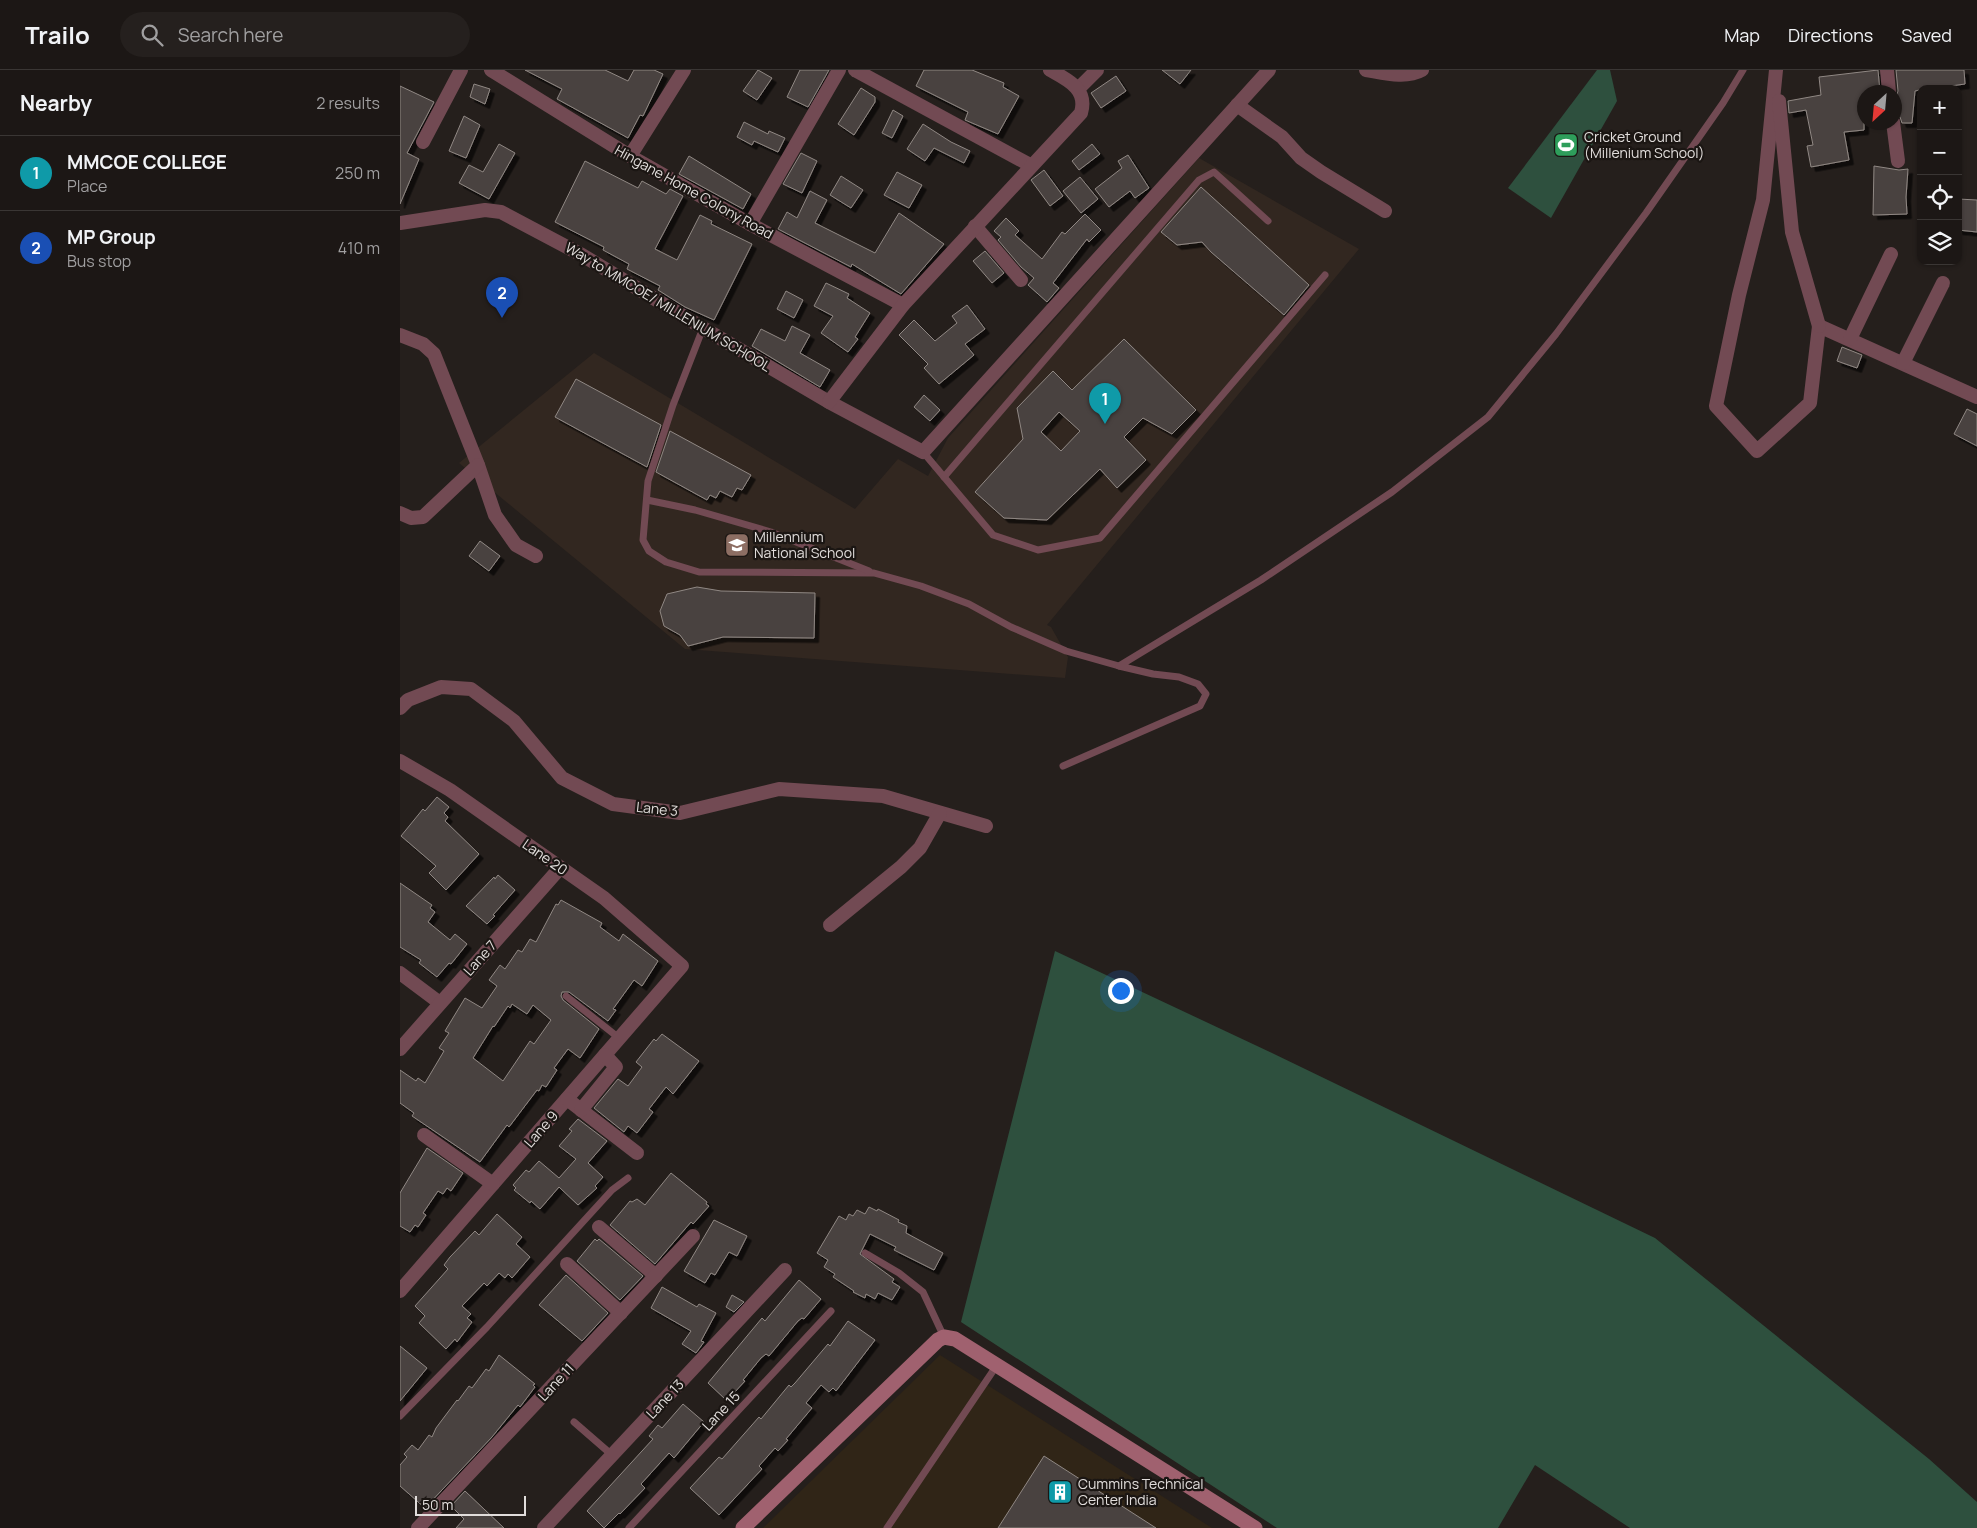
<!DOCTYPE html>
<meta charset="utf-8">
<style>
body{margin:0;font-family:Manrope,sans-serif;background:#25201e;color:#f1f3f6}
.controls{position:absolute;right:15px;top:15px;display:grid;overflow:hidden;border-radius:10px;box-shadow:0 1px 4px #0004}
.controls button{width:45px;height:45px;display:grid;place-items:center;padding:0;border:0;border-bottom:1px solid #3a3634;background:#1c1715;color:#f1f3f6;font:25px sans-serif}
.compass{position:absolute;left:1457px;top:15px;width:45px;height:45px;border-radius:50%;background:#1c1715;box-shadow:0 1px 4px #0004;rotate:206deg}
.scale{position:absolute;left:15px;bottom:12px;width:111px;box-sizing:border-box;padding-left:5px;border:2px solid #e1dddb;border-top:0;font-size:14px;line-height:18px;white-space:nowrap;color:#e1dddb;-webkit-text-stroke:4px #1b1613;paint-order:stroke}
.you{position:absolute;left:720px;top:920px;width:18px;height:18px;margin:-12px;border:4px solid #fff;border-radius:50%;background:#1a73e8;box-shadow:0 0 0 8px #1a73e833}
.badge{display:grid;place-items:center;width:32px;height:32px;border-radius:50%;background:#0b8043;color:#fff;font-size:16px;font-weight:700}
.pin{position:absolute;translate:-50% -41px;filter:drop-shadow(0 1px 2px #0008)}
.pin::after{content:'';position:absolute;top:26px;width:18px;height:15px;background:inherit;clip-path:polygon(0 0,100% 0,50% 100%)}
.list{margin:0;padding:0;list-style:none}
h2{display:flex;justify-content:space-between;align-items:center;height:65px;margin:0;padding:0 20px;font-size:21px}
h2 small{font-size:16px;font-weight:400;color:#a09fa0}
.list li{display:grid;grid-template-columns:32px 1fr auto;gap:15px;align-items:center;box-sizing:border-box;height:75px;padding:0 20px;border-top:1px solid #3a3634}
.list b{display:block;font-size:19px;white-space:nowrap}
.list p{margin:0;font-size:16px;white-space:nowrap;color:#a09fa0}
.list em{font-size:16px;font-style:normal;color:#a09fa0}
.icon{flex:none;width:28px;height:28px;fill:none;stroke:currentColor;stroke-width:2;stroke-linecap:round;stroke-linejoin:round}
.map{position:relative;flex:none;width:1577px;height:1458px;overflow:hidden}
header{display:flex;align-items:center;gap:30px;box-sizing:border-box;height:70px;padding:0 25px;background:#1c1715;border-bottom:1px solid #3a3634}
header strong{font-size:24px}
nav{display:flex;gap:28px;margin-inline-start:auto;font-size:18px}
.search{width:350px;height:45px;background:#25201e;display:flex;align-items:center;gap:12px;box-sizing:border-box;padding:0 18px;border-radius:28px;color:#a09fa0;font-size:19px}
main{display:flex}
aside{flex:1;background:#1c1715}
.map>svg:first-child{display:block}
.built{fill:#322720}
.industrial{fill:#302517}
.green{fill:#2e503e}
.building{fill:#49423f;stroke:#908884;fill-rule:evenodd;filter:url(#shadow)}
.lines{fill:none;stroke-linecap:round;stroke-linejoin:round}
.lane{stroke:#724a53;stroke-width:7}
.street{stroke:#724a53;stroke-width:14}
.secondary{stroke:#a0616f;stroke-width:15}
.labels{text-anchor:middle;stroke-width:4.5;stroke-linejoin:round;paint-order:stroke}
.poi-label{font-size:14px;fill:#e1dddb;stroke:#1b1613;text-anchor:start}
.street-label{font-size:14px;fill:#e1dddb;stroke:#1b1613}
</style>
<header>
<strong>Trailo</strong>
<div class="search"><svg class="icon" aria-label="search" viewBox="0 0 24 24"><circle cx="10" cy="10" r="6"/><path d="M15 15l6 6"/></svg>Search here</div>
<nav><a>Map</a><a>Directions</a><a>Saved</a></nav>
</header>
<main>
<aside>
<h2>Nearby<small>2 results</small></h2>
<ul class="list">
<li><span class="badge" style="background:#0f9aa8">1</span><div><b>MMCOE COLLEGE</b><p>Place</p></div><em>250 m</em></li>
<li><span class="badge" style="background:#1a4fb4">2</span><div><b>MP Group</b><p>Bus stop</p></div><em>410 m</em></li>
</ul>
</aside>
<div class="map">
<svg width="1577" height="1458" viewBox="0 0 1577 1458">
<defs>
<filter id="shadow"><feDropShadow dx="4.5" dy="4.5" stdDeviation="0" flood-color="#0009"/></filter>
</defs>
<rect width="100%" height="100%" fill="#251f1c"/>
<polygon class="built" points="799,88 959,179 647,555 651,557 668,587 665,608 285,579 59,393 194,283 455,439 498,389 528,406 548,368"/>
<polygon class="industrial" points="540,1285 812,1458 363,1458"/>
<g class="green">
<polygon points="1197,0 1210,0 1217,31 1151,148 1108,118"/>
<polygon points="655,881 872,983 1255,1168 1529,1389 1577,1432 1577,1458 1230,1458 1135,1395 1098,1458 877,1458 561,1252"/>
</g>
<g class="building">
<polygon points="125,0 205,0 228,11 234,0 254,0 263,4 243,46 240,45 228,68 157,29 162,19"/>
<polygon points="358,0 372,8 357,30 343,21"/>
<polygon points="400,0 429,0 408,37 387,27"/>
<polygon points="524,0 572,0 604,13 603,17 619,26 598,64 565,50 568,42 516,16"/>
<polygon points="762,0 791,0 780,14"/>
<polygon points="1478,0 1480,22 1464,22 1464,60 1444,62 1449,90 1411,97 1407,76 1413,75 1406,40 1389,43 1388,31 1421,25 1419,7"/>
<polygon points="1496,0 1564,0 1565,14 1536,18 1536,16 1515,21 1512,53 1502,53 1500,47 1496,44 1496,27 1498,21"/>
<polygon points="716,6 726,21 701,38 691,23"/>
<polygon points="74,14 90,19 85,34 70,27"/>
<polygon points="0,16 34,32 7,83 19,89 0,134"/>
<polygon points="461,18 475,27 475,32 454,65 438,54"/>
<polygon points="493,40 503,46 492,68 482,63"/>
<polygon points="64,46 80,55 66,88 49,81"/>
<polygon points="344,52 368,64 369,61 385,68 378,82 354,71 352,75 337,67"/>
<polygon points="523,54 551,72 570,81 564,93 534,78 525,91 507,79"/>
<polygon points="99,74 115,83 89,129 59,113 69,95 83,102"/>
<polygon points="692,74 700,84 679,100 672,91"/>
<polygon points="401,83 417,91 402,123 383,114"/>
<polygon points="728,85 749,118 735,128 730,121 709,137 695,119 722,98 718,91"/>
<polygon points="289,86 351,124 343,139 279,104"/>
<polygon points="185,91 238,118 242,111 266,124 270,119 283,126 255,179 277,190 300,145 312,151 311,154 352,174 314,250 285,237 258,220 260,216 227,199 229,194 203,180 204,177 155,152"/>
<polygon points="1474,96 1499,100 1508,99 1506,127 1507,144 1473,145"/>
<polygon points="644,100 663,126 650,136 631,110"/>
<polygon points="497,102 522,115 509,138 484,125"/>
<polygon points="441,106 463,120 451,138 430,125"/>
<polygon points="680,107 698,129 681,143 663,121"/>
<polygon points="801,117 909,215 884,245 811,182 802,172 777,175 761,162"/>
<polygon points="410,121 427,130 415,153 475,183 499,143 544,174 501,224 452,194 451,197 378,159 387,142 397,148"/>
<polygon points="1558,129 1577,130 1577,162 1558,160"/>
<polygon points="685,144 701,160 689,172 687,169 653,213 659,218 647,232 628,215 634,208 621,197 598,170 601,167 594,161 606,148 619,161 615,165 642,189 662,162 665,164"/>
<polygon points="585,181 604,203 592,213 573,191"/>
<polygon points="426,213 449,224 447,228 470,243 455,267 458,269 448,282 421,263 433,246 414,236"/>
<polygon points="386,221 403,230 394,248 377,239"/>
<polygon points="567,235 585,259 565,274 574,285 539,314 524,298 528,294 499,265 514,250 535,271 557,253 552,246"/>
<polygon points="392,256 410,265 400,283 430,300 420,317 352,276 361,259 385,271"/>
<path d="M724,269L796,340L772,364L743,348L724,367L746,390L717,418L700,399L647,450L604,448L575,422L623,369L617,338L653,301L672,320ZM659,342L680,361L661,381L641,362Z"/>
<polygon points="1442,277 1462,285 1457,298 1437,291"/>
<polygon points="176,309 261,355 247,397 155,347"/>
<polygon points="524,325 540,340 530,351 514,337"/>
<polygon points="1567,339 1577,344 1577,376 1554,364"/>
<polygon points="270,361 351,405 342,420 337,418 332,427 320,421 316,428 310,425 307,430 256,402"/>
<polygon points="80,471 100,486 89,501 69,486"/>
<polygon points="297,517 321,521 415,523 414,568 323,567 288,576 280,565 264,556 260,541 267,524"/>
<polygon points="37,727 49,737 44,743 48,747 45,751 79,784 46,820 29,803 36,796 1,766 23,739 25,741"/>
<polygon points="98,805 115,820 93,845 95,846 87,854 66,836 94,807 95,809"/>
<polygon points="0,813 32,835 30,838 35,842 28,852 50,870 55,864 67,874 51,894 49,893 37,907 19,893 21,890 0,877"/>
<path d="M161,830L202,853L200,857L219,871L223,864L258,891L242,916L234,910L213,939L216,940L208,951L169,922H162L161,926L163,930L199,959L180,988L168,979L154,998L157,1000L146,1017L142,1015L139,1021L137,1020L109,1057L107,1055L80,1092L12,1046L14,1043L0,1033V1000L16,1011L18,1008L25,1013L44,981L39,978L49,963L45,961L65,928L82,938L97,916L89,910L100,895L105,899L118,880L122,882L130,869L136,872L156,834L158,835ZM112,934L127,944L133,935L151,950L134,974L130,971L103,1011L73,988L93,956L94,957L108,936L110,938Z"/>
<polygon points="262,964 299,991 273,1024 266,1017 249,1039 253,1042 237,1063 228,1056 224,1062 194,1038 218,1009 228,1016 242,997 236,992 254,969 256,971"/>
<polygon points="178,1049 207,1071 188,1093 203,1107 195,1116 197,1118 178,1135 159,1117 140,1139 131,1131 130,1133 114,1120 116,1118 113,1115 126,1100 129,1102 139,1091 159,1108 176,1089 159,1076 172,1061 169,1059"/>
<polygon points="27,1078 63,1103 51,1121 47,1118 43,1124 38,1121 23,1143 26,1145 18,1157 15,1155 10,1162 0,1156 0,1123"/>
<polygon points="271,1103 307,1132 306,1134 309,1136 293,1154 291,1152 255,1194 210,1155 230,1131 232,1132 237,1129 245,1135"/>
<polygon points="469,1137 477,1141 478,1139 499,1150 498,1152 507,1156 506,1163 543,1183 534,1200 494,1180 496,1177 470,1164 460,1184 494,1209 492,1212 500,1217 492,1230 478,1223 475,1229 466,1224 465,1228 453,1222 454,1221 433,1207 435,1204 424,1197 428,1190 417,1183 439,1146 446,1150 449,1144 453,1146 457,1140 465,1144"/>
<polygon points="97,1144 122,1167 116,1174 130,1187 112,1208 108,1204 105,1208 99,1203 87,1216 84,1213 62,1236 71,1244 67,1248 72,1252 57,1272 55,1269 46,1279 19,1253 25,1246 15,1236 48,1199 44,1195 50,1187 75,1161 79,1165"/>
<polygon points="314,1150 347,1166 337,1186 329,1182 315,1205 311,1203 305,1213 284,1201"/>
<polygon points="195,1169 197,1171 199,1169 243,1206 220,1230 177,1191"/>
<polygon points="166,1205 208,1243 182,1271 139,1235"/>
<polygon points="399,1210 421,1229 404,1249 402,1248 398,1251 369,1286 366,1284 361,1288 343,1310 345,1311 334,1323 332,1321 325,1329 308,1313 362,1248 365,1251"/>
<polygon points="262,1217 297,1237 299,1234 316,1243 301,1271 304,1272 296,1283 282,1274 291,1261 251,1238"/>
<polygon points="332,1225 344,1232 334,1242 326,1237"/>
<polygon points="448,1251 475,1270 436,1321 433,1318 429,1322 421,1315 406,1333 412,1338 386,1369 388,1370 378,1381 375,1378 359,1396 362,1399 319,1445 290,1418 319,1387 322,1389 359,1347 361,1349 389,1315 391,1317 395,1313 428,1274 430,1276"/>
<polygon points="0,1276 27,1298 0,1331"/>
<polygon points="99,1285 135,1314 133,1315 135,1317 120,1337 118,1335 92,1367 25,1438 0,1416 0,1395 7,1387 4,1384 12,1375 18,1380 29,1365 32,1367 36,1358 57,1330 58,1331 69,1316 72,1318 86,1299 89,1301"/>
<polygon points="283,1334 304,1352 274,1388 269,1383 241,1414 245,1418 220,1444 219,1443 204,1458 187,1441 253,1369 249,1366 258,1355 262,1358"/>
<polygon points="644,1386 756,1458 598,1458"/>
<polygon points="65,1421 104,1458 56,1458 64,1449 51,1436"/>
</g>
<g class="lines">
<g class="lane">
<polyline points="303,258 273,335 248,411 243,470 249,481 266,492 299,502 474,503 521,516 569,534 611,557 666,581 719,596"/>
<polyline points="523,382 593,465 638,480 700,468 925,205"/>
<polyline points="544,407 799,110 814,102 868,151"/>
<polyline points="247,430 295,440 371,462 469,501"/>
<polyline points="663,696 800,636 806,624 798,614 779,607 753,604 719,596 861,510 992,422 1088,347 1156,264 1246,143 1323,33 1343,0"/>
<polyline points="166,926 219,968"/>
<polyline points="465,1183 499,1203 523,1222 544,1267"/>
<polyline points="0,1346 87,1257 212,1120 228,1108"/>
<polyline points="174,1352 212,1385"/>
<polyline points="229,1458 431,1241"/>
<polyline points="487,1458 597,1295"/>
</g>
<g class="street">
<polyline points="91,0 230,86 350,154 503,235"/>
<polyline points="455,0 630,95"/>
<path d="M966,0C984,3 1006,9 1022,0"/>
<polyline points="1376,0 1363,130 1339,225 1316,336 1357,381 1410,333 1419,256 1577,327"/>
<polyline points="1487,0 1489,22"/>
<polyline points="678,19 697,0"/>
<polyline points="1379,31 1392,162 1419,256"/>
<polyline points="837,35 882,67 901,88 921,102 985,141"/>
<polyline points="1493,52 1498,91"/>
<polyline points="23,72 61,0"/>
<polyline points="230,86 284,0"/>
<polyline points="0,153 85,140 101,142 182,185 303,258 429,332 523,382 869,0"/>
<polyline points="350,154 439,0"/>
<polyline points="575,156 621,210"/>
<polyline points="0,265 23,274 34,284 78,395 95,445 116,475 136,486"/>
<polyline points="1450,269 1491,184"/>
<polyline points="1503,293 1543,213"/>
<path d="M429,332L503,235L681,43C688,19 668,10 650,0"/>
<polyline points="0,443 11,448 23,447 78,395"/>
<polyline points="0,638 8,630 41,617 71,619 114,651 162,708 213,734 280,743 379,719 483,726 586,756"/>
<polyline points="0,691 50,720 204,828 282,896 0,1221"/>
<polyline points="430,855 501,797 520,778 540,743"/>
<polyline points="0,903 40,933"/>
<polyline points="0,979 160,798"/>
<polyline points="167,1029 237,1083"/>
<polyline points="181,1040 216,997 205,985"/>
<polyline points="24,1065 93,1114"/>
<polyline points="199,1157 256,1206"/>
<polyline points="167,1194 221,1243"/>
<polyline points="18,1458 293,1166"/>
<polyline points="144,1458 385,1200"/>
</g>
<polyline class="secondary" points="343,1458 538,1270 544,1267 555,1269 855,1458"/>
</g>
<defs>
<symbol id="stadium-square" viewBox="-11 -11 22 22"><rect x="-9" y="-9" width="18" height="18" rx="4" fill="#2e9e5b" stroke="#1b1613"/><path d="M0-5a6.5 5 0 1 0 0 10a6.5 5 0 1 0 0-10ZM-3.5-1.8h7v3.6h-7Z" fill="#fff"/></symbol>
<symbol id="school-square" viewBox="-11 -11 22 22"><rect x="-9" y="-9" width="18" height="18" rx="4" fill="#8d6e63" stroke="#1b1613"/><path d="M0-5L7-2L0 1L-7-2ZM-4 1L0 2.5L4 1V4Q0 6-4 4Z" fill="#fff"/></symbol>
<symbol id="building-square" viewBox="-11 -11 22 22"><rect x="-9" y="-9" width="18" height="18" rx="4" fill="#0f9aa8" stroke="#1b1613"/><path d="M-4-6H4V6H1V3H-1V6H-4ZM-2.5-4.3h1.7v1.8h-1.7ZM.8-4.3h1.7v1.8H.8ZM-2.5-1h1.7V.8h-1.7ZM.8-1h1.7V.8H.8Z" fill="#fff"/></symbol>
</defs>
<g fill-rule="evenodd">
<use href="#stadium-square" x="1152" y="61" width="28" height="28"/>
<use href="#school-square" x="323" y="461" width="28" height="28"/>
<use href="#building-square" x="646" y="1408" width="28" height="28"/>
</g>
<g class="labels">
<g class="poi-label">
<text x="1184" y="72">Cricket Ground<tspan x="1184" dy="16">(Millenium School)</tspan></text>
<text x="354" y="472">Millennium<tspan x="354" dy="16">National School</tspan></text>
<text x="678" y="1419">Cummins Technical<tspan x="678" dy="16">Center India</tspan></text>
</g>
<g class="street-label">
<text transform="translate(294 122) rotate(29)" y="5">Hingane Home Colony Road</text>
<text transform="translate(268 237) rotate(31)" y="5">Way to MMCOE/ MILLENIUM SCHOOL</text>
<text transform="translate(257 739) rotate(6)" y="5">Lane 3</text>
<text transform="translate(145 787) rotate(35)" y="5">Lane 20</text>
<text transform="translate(80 888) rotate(-48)" y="5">Lane 7</text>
<text transform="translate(141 1059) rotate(-49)" y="5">Lane 9</text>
<text transform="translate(156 1312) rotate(-47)" y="5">Lane 11</text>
<text transform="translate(265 1329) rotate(-47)" y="5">Lane 13</text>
<text transform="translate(321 1341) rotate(-47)" y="5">Lane 15</text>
</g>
</g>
</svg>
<div class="controls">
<button>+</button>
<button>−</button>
<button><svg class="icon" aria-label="locate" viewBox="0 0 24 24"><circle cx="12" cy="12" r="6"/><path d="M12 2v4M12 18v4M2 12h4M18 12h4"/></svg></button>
<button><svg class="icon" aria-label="layers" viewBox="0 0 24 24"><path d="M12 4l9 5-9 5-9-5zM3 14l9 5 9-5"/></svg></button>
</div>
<svg class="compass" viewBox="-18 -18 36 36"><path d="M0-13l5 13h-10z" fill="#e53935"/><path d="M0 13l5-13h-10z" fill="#a09fa0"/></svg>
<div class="scale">50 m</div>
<div class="you"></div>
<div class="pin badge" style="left:705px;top:354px;background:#0f9aa8">1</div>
<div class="pin badge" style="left:102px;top:248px;background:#1a4fb4">2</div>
</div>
</main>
